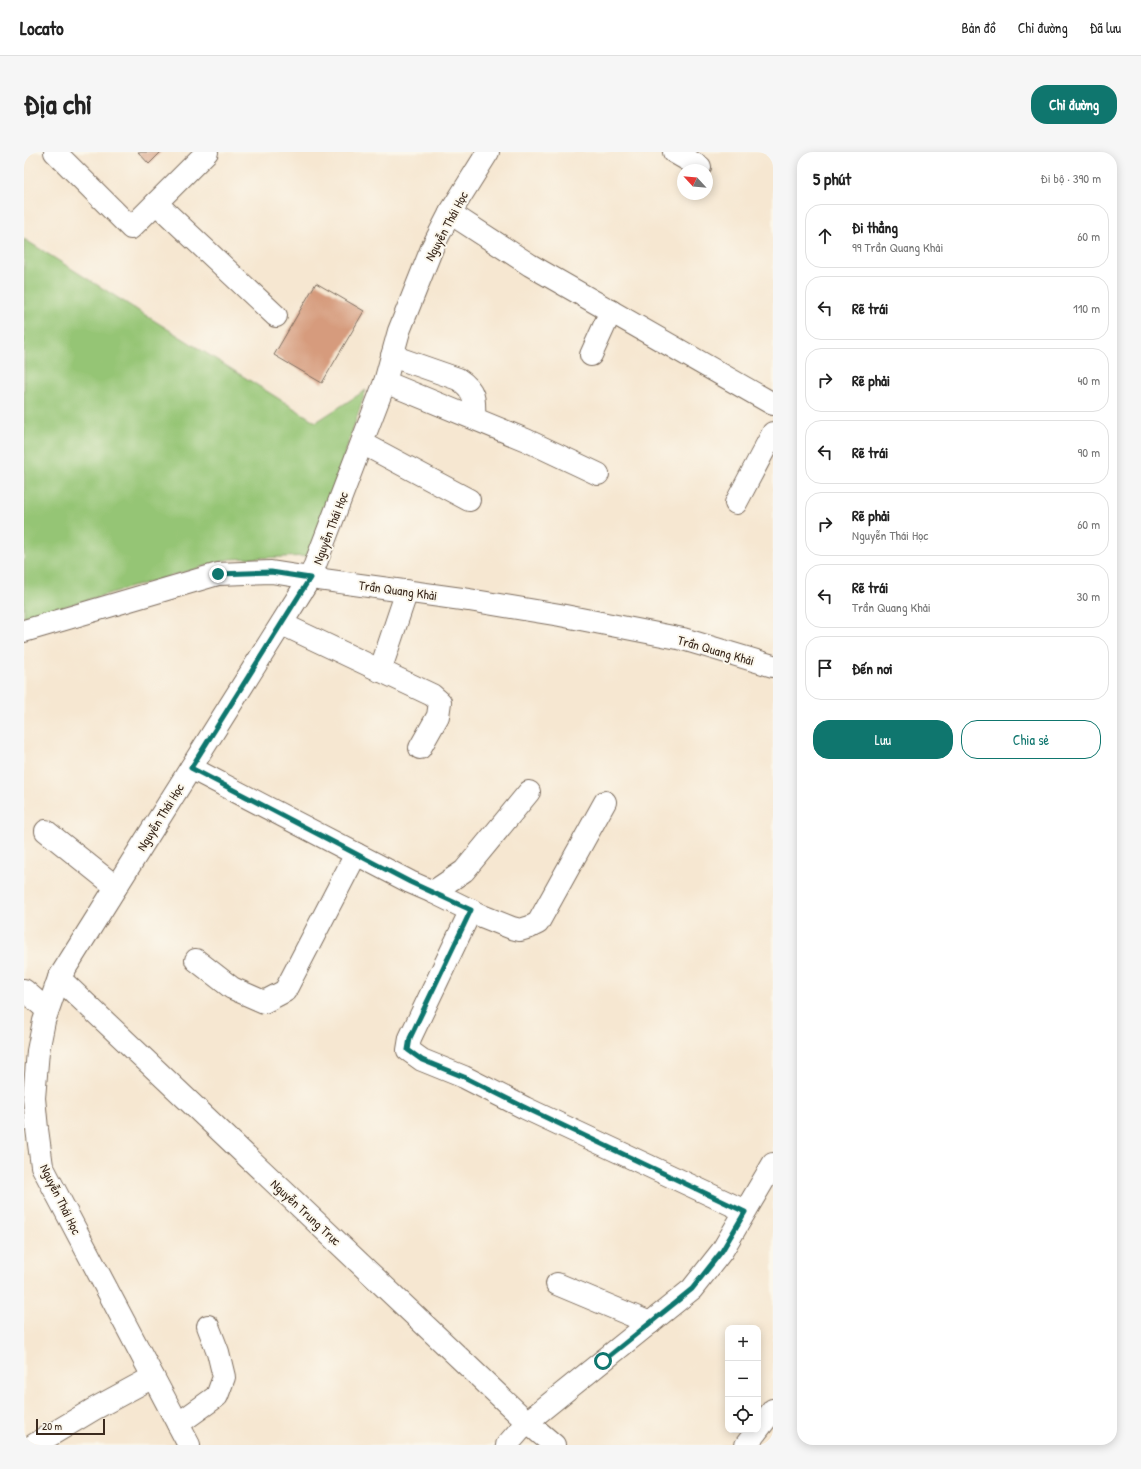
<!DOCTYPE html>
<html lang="vi">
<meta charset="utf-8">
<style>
body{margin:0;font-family:"Patrick Hand",sans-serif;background:#f6f6f6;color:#222}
.controls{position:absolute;right:12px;bottom:12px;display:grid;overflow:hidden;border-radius:8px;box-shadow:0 2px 10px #0003}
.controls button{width:36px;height:36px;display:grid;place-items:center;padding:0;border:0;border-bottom:1px solid #e0e0e0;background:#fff;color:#222;font:20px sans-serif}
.compass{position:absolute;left:653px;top:12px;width:36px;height:36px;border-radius:50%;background:#fff;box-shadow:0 2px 10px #0003;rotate:296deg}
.scale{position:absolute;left:12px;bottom:10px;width:69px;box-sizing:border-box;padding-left:4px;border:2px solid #3b2a1e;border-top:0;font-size:11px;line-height:14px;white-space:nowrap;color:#3b2a1e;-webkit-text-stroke:3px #fbf7ec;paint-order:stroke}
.stop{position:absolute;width:12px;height:12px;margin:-9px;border:3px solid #0f766e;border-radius:50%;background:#fff}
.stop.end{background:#0f766e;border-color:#fff;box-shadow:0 1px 4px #0008}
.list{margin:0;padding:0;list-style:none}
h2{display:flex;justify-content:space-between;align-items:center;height:52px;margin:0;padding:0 16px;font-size:17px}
h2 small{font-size:13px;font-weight:400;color:#767676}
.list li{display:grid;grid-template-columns:26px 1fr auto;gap:12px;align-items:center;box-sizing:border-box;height:64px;margin:0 8px 8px;padding:0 8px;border:1px solid #e0e0e0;border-radius:16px}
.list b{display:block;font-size:15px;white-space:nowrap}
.list p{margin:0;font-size:13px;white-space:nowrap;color:#767676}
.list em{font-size:13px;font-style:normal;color:#767676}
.actions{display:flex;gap:8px;padding:12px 16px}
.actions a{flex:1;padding:9px 0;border:1px solid #0f766e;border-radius:16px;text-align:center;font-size:14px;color:#0f766e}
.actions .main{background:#0f766e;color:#fff}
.icon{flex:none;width:22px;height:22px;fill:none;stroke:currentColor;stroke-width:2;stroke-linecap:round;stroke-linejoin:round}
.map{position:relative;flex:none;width:749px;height:1293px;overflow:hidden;border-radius:16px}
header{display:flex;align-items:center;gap:24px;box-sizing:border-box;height:56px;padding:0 20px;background:#fff;border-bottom:1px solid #e0e0e0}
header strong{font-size:19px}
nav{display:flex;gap:22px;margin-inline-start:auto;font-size:14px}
.intro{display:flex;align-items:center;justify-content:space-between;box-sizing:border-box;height:96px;padding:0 24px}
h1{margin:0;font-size:28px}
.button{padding:10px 18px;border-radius:16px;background:#0f766e;color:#fff;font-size:14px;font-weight:700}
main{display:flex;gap:24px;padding:0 24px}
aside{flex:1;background:#fff;border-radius:16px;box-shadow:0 2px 10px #0003}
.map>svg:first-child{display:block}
.green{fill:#95c575;stroke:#68784a}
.building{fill:#d69b7d}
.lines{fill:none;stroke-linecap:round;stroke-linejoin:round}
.minor-casing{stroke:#7c6c5d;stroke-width:24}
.minor{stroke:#fff;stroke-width:22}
.route{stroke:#0f766e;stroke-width:5}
.labels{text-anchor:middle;stroke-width:4;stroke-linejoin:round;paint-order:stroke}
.street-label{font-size:13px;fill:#3b2a1e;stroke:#fbf7ec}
</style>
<header>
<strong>Locato</strong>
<nav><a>Bản đồ</a><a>Chỉ đường</a><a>Đã lưu</a></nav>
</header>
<div class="intro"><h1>Địa chỉ</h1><a class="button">Chỉ đường</a></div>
<main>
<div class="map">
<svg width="749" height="1293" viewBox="0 0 749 1293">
<rect width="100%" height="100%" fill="#fbf7ec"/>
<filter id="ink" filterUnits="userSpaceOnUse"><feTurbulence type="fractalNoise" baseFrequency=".025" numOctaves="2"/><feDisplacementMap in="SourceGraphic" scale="8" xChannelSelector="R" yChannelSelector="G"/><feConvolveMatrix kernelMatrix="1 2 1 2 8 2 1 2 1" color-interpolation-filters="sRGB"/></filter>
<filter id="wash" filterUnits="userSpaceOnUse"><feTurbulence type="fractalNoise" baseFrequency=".012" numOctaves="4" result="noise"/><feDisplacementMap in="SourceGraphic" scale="16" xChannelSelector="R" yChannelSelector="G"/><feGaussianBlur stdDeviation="0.9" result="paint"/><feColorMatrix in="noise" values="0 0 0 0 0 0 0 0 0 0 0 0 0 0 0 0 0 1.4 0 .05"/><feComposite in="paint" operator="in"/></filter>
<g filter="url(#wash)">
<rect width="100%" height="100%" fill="#f6e7d1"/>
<polygon class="green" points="0,87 292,270 342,238 287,404 206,407 0,466"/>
<g id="blocks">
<g class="building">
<polygon points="114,0 137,0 125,12"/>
<polygon points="292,131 340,159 298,231 250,203"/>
</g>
</g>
</g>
<g filter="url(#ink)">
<use href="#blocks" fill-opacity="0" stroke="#7c6c5d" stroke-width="1"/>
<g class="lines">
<defs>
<g id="minor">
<polyline points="31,0 107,76 183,0"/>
<polyline points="650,0 676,15"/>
<polyline points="132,51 252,164"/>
<polyline points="426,61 506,113 749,252"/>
<polyline points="567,203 587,159"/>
<path d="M368,204L434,227C451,238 451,247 450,266"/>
<polyline points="361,230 502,288 574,322"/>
<polyline points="338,291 445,348"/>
<polyline points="712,351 749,281"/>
<polyline points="258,472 408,543 416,550 414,564 396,596"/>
<polyline points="0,479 194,422 247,420 286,426 445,448 536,463 659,487 749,514"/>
<polyline points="356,519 383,439"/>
<polyline points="167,616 386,730 409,740 440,719 505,640"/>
<polyline points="22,679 92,735"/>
<polyline points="409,740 458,764 488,776 496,778 506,775 514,771 581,650"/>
<polyline points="447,758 386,886 384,898 398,908 440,925 501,956 721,1059"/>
<polyline points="172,808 208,836 240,850 261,839 332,702"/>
<polyline points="35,826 503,1270 530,1293"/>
<polyline points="0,838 23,858"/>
<polyline points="533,1132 626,1171"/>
<polyline points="154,1272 193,1244 200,1225 194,1200 184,1174"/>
<polyline points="10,1293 70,1257 129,1225"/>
<polyline points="165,1293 18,1014 13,977 10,946 14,899 20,869 35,826 286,426 361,230 375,179 408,96 426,61 464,0"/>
<polyline points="483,1293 503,1270 668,1137 698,1099 749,1012"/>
<polyline points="722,1293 749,1258"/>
</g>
</defs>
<use href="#minor" class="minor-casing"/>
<use href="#minor" class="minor"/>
</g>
</g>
<g class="lines" filter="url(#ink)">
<polyline class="route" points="194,422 247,420 286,426 167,616 386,730 447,758 386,886 384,898 398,908 440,925 502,956 721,1060 698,1099 668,1137 579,1209"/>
</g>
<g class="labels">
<g class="street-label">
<text transform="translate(422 74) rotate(-62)" y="5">Nguyễn Thái Học</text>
<text transform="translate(306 376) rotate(-69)" y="5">Nguyễn Thái Học</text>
<text transform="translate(374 438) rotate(8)" y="5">Trần Quang Khải</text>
<text transform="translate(692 498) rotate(16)" y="5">Trần Quang Khải</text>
<text transform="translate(136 665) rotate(-58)" y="5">Nguyễn Thái Học</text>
<text transform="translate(37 1047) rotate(64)" y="5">Nguyễn Thái Học</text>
<text transform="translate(282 1060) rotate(43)" y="5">Nguyễn Trung Trực</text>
</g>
</g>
</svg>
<div class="controls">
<button>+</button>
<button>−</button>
<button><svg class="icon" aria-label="locate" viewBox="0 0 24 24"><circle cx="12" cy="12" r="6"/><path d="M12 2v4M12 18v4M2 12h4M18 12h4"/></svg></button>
</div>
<svg class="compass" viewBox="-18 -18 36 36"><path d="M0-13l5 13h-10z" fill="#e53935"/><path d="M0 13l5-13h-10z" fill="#767676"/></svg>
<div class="scale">20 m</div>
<div class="stop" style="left:579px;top:1209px"></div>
<div class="stop end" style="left:194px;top:422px"></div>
</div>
<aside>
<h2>5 phút<small>Đi bộ · 390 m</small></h2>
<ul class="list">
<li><svg class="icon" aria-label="ahead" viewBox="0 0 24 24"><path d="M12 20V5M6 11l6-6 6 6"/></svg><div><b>Đi thẳng</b><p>99 Trần Quang Khải</p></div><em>60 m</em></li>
<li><svg class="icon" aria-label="left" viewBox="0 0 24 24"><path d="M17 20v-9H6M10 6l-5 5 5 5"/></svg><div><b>Rẽ trái</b></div><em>110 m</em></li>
<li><svg class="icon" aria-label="right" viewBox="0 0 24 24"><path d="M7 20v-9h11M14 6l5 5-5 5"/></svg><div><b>Rẽ phải</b></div><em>40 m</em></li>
<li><svg class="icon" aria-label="left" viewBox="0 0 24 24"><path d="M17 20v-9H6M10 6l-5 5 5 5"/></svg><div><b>Rẽ trái</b></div><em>90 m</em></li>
<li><svg class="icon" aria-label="right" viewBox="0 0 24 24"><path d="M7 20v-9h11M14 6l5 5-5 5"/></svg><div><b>Rẽ phải</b><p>Nguyễn Thái Học</p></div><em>60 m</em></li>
<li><svg class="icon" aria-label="left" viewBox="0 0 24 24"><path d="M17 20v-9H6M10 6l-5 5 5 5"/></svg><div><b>Rẽ trái</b><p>Trần Quang Khải</p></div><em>30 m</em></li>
<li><svg class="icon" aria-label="arrive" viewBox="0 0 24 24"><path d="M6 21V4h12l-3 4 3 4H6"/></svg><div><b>Đến nơi</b></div></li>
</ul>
<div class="actions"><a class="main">Lưu</a><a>Chia sẻ</a></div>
</aside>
</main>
